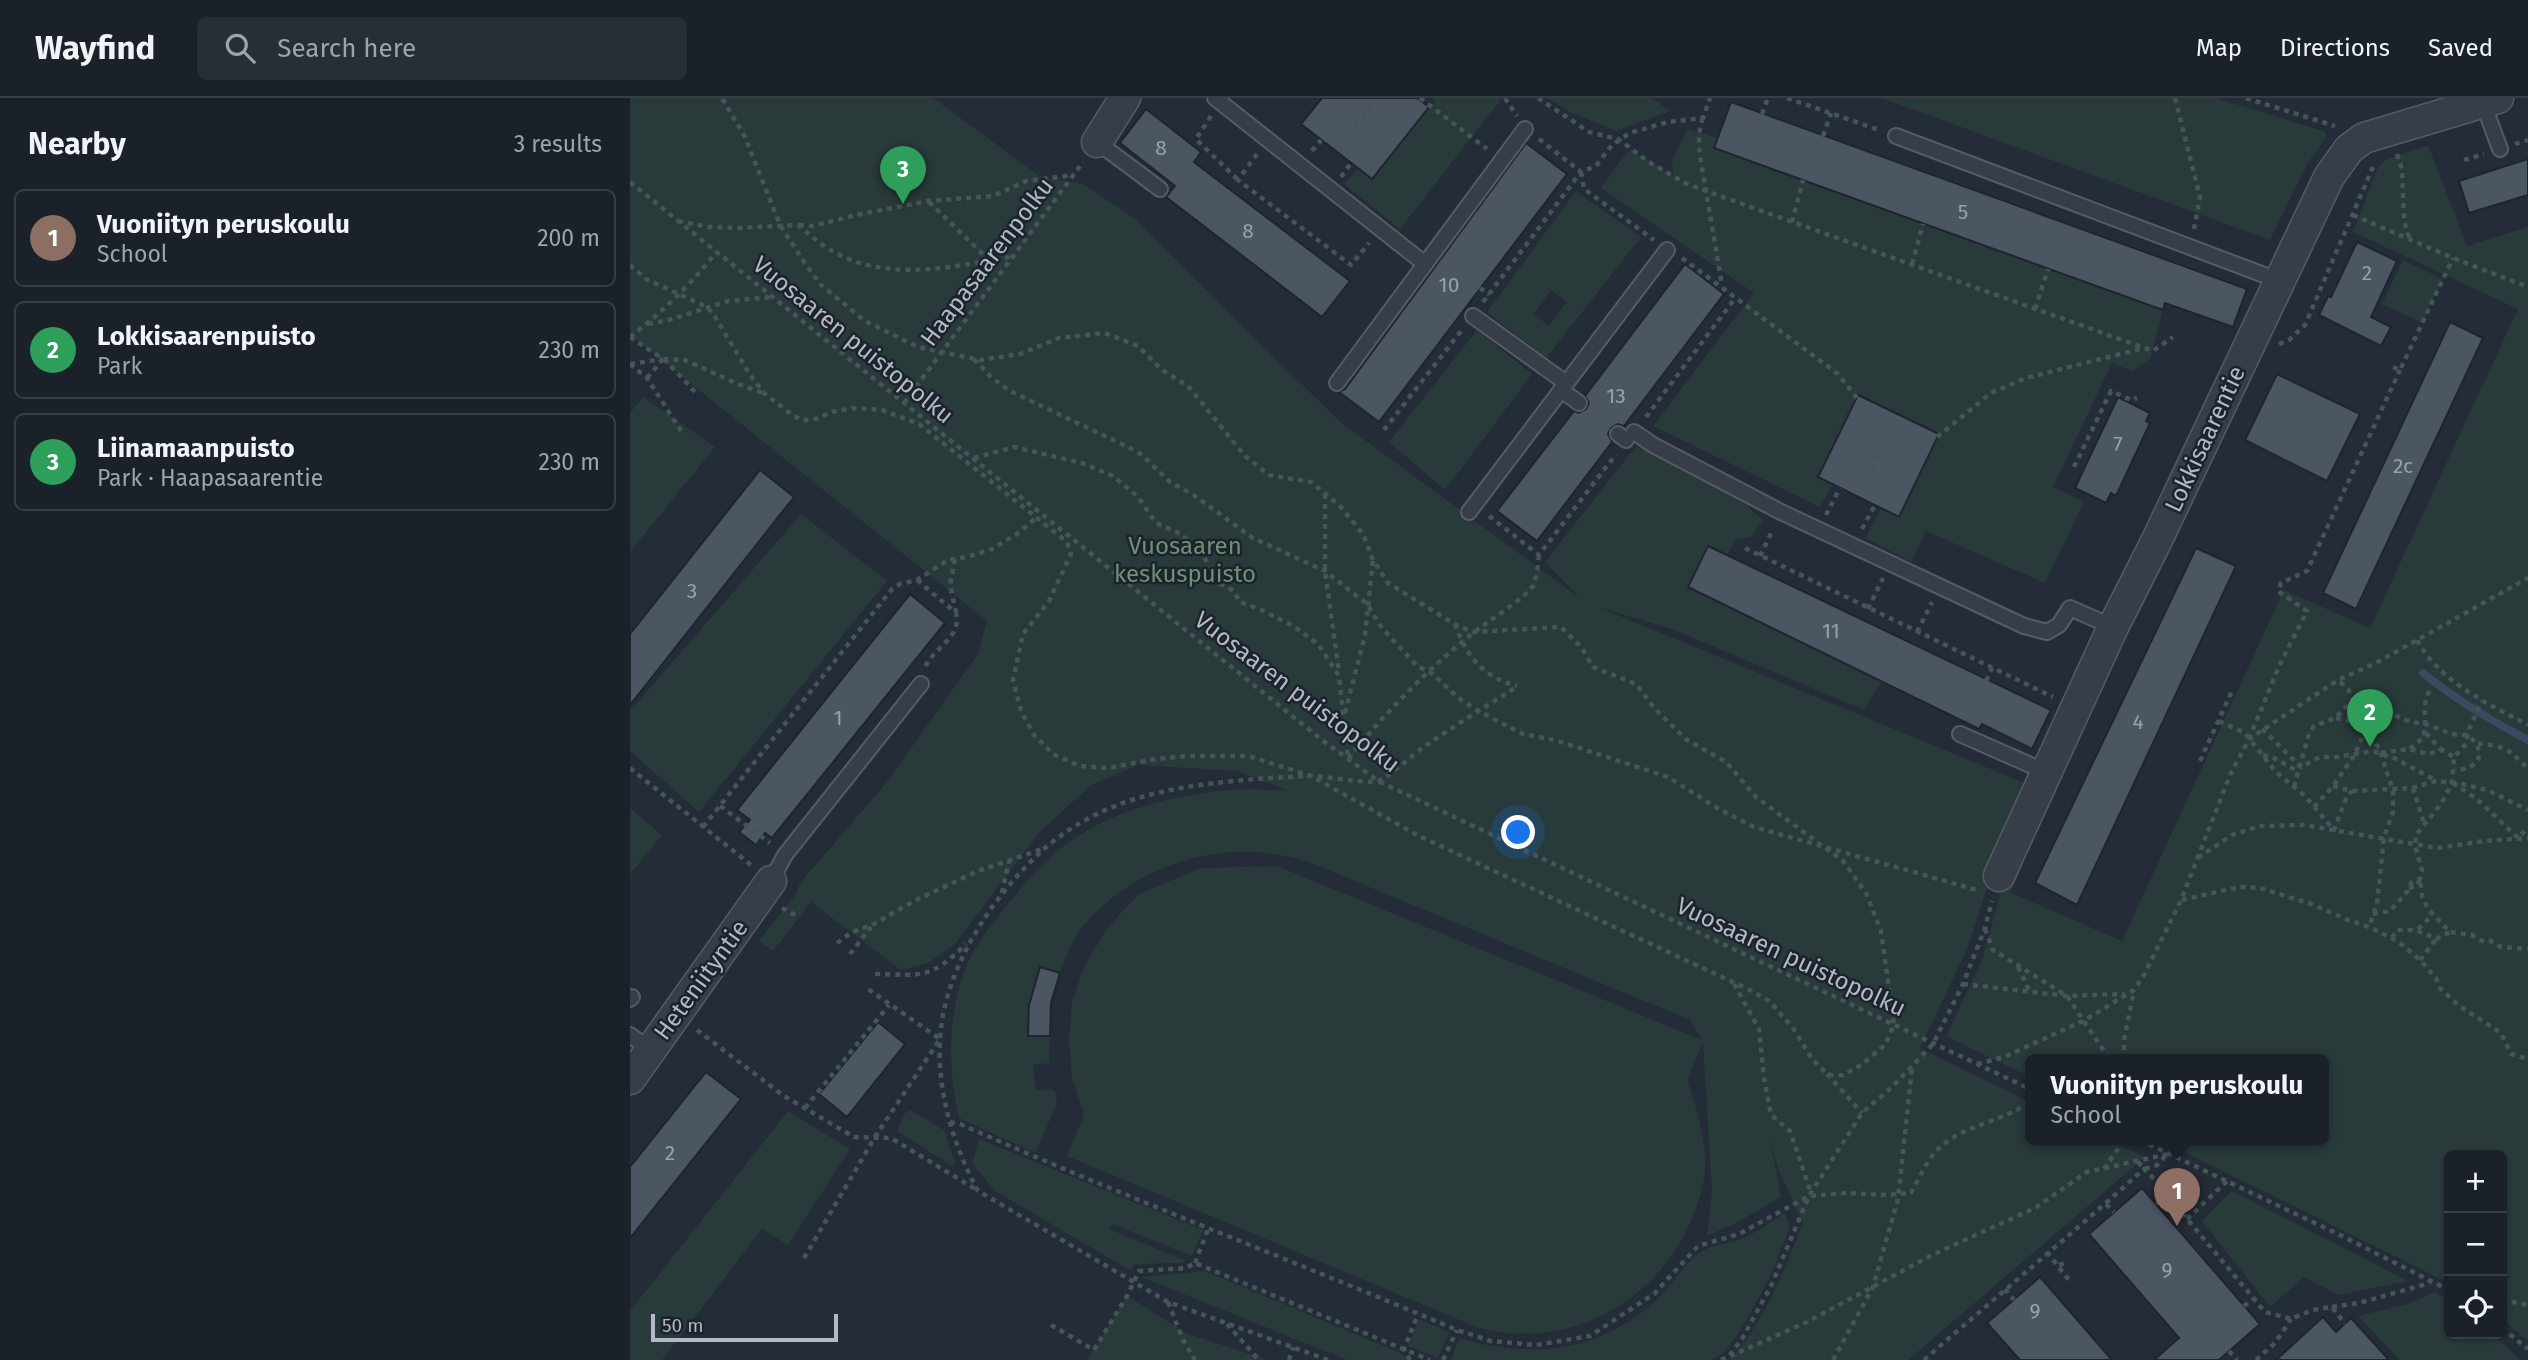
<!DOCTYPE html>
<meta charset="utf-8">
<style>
body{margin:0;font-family:"Fira Sans",sans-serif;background:#282e35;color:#f1f3f6}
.controls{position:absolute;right:21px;bottom:21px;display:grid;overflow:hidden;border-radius:10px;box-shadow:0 2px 5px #0004}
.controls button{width:63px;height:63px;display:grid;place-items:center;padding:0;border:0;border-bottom:2px solid #393e46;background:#1b2129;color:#f1f3f6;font:35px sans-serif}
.scale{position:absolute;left:21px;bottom:18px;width:187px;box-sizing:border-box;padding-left:7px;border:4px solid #b2b9c4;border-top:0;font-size:19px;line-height:24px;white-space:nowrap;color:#b2b9c4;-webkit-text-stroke:5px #1c232c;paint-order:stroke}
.you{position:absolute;left:889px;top:735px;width:24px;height:24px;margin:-18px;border:5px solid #fff;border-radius:50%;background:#1a73e8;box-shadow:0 0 0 10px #1a73e833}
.badge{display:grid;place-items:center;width:46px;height:46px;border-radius:50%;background:#2563eb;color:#fff;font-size:23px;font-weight:700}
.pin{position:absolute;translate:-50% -58px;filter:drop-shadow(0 2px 4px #0008)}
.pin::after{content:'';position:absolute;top:37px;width:24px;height:21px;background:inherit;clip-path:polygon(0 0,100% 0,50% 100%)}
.popup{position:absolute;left:1395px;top:956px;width:304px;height:91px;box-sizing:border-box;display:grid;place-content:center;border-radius:10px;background:#1b2129;filter:drop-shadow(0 2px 5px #0005);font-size:23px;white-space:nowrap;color:#a0a3a8}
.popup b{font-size:26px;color:#f1f3f6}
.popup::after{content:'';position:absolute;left:50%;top:100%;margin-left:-14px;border:14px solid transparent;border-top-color:#1b2129}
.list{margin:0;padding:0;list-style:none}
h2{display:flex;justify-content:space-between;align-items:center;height:91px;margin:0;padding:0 28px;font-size:30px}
h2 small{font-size:23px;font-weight:400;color:#a0a3a8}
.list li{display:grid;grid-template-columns:46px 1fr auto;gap:21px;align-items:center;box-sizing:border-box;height:98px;margin:0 14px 14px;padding:0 14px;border:2px solid #393e46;border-radius:10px}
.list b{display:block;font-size:26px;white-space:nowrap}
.list p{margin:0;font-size:23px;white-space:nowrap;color:#a0a3a8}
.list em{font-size:23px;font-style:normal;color:#a0a3a8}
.icon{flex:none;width:38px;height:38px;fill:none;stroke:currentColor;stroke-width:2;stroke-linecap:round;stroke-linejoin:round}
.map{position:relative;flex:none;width:1898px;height:1262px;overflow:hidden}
header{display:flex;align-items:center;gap:42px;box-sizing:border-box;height:98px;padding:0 35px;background:#1b2129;border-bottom:2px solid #393e46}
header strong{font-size:33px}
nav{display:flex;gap:38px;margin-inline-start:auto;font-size:24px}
.search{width:490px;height:63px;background:#282e35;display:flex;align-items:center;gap:18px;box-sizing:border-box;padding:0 24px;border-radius:10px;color:#a0a3a8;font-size:26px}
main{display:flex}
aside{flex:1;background:#1b2129}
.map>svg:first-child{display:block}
.green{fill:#293a3a;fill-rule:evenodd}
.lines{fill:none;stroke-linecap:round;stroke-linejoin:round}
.stream{stroke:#3b4a5e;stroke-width:8}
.building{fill:#4c5663;stroke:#1e252e;stroke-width:2}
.service-casing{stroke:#555c65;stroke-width:18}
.minor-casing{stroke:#555c65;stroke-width:33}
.path{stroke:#455558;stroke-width:4.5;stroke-dasharray:5 5;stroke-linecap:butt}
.service{stroke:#373e48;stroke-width:14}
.minor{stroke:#373e48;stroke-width:30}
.labels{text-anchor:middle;stroke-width:5;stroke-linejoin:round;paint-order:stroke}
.number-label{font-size:21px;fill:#98a0ac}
.street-label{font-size:24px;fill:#b2b9c4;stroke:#1c232c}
.park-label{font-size:24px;fill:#6c9274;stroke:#1c232c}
</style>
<header>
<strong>Wayfind</strong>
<div class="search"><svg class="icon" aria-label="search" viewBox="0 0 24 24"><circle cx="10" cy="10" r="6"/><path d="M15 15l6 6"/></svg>Search here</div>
<nav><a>Map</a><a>Directions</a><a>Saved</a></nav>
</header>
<main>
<aside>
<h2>Nearby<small>3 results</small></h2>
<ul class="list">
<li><span class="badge" style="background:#8d6e63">1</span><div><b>Vuoniityn peruskoulu</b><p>School</p></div><em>200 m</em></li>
<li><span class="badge" style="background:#2e9e5b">2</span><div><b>Lokkisaarenpuisto</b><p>Park</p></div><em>230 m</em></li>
<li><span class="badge" style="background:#2e9e5b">3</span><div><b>Liinamaanpuisto</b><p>Park · Haapasaarentie</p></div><em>230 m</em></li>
</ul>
</aside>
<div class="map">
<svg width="1898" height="1262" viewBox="0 0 1898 1262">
<rect width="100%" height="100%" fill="#242c37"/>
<g class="green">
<path d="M0,0H303L411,79L453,86L505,121L709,323L951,501L915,464L1006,348L1116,403L1120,411L1133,422L1122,438L1106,442L1097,457L1078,448L1058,489L1252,583L1234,612L1042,531L968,509L1397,686L1377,727L1338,849L1290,950L1400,1004V1042H1479L1515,1059L1278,1262H1099C1135,1225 1153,1173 1173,1126L1148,1070L1139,1036L1151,1099L1108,1124L1077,1138L1082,1093L1073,945L1057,982C1068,1014 1080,1053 1073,1086C1050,1189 953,1256 849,1230L437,1058L454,1017L442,979L439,942L442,904L454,869L478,829L509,796L571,770L647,768L1072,942L1060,922L679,764C599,738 510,763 454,827C442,840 437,859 430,875L410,869L399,938H420L419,965L403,967L406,993L422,991L427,995L426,1008L405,1055L329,1020C317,969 317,907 341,858C352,838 367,820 381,802C414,761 444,734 494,715C531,701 574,693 614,691C628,691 643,693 656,692L608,673L508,667L461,687L409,735L324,847L298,865L271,872L181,804L143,853L129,843L166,796L170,785L257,684L348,556L357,523L0,237Z"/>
<polygon points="802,0 872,0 770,131 714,86 728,70 742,81 793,16 806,4"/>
<polygon points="918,0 1022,0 1040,13 986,33 940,14"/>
<polygon points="1252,0 1586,0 1696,34 1696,40 1677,66 1640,142"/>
<polygon points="1058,31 1088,40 1084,50 1533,212 1520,261 1502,273 1482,265 1423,389 1454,404 1415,485 1296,433 1281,464 1235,440 1251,410 1309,336 1229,297 1188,379 1203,386 1190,409 1023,328 1124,195 971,90 994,58 1001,51 1043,78 1042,61"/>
<polygon points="1798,47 1837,148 1898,129 1898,1243 1872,1221 1872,1057 1819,1057 1819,1185 1530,1042 1694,1042 1694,962 1400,962 1400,979 1316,938 1352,862 1378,768 1390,773 1381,795 1492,843 1654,492 1740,530 1888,211 1723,134 1747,71 1755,62"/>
<path d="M946,93L1011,139L916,260L857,214ZM921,192L937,204L919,228L904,216Z"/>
<polygon points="1773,162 1813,181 1792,225 1752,206"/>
<polygon points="847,232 902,276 815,392 759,344"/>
<polygon points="13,299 85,349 0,454 0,315"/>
<polygon points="171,416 257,483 69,714 0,653 0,613"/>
<polygon points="0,710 32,737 0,776"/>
<polygon points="280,1012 314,1032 325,1065 322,1068 267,1033 275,1015"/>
<polygon points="158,1013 220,1051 158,1147 132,1131 32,1262 0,1262 0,1213"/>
<polygon points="349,1041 573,1132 562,1158 482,1126 479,1131 554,1162 553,1165 504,1166 501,1173 365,1093 342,1066"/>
<polygon points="1602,1093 1778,1183 1708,1197 1674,1179 1640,1209 1572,1123"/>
<path d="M1155,1115L1160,1129L1139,1181L1112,1230L1094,1255L1081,1262H821L829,1240C903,1262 971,1254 1029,1200C1041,1188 1059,1160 1072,1153C1083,1147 1097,1146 1109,1142C1125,1136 1140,1124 1155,1115Z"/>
<polygon points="575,1173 764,1252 775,1258 777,1262 717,1262 511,1179"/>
<polygon points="1805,1194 1819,1203 1819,1236 1863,1236 1890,1262 1770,1262 1728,1218 1781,1205"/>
<polygon points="497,1198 558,1236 638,1262 457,1262"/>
<polygon points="789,1221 819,1234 808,1260 778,1248"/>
</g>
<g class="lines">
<path class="stream" d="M1793,575C1826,602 1860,622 1898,642"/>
</g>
<g class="building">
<polygon points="692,0 787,0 799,9 742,81 671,26"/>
<polygon points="1101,4 1617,191 1603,229 1535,205 1533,212 1084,50"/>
<polygon points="516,11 571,54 564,64 720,183 692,219 536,99 545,88 490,45"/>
<polygon points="896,45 937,76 749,324 709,294 715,291"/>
<polygon points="1898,61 1898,97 1839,115 1829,83"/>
<polygon points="1727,144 1767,163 1741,219 1761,229 1751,248 1689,217 1698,198 1701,199"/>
<polygon points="1055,166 1094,196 994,328 988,326 981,330 978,336 982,344 907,443 867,413 944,313 949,315 956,311 959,305 955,298"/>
<polygon points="1820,224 1853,240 1726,511 1693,495"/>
<polygon points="1647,276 1730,316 1697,383 1615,342"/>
<polygon points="1228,297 1309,336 1269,419 1188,379"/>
<polygon points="1488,299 1520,315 1516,323 1520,325 1486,398 1481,395 1476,405 1445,390"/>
<polygon points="130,372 164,399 0,607 0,536"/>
<polygon points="1078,448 1421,612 1402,651 1352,626 1349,631 1058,489"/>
<polygon points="1566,450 1606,468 1447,807 1405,785"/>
<polygon points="280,496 315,525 142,740 135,735 126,747 109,734 120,722 107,712"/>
<polygon points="410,869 430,875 421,905 420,938 398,938 399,907"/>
<polygon points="248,924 275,946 217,1019 189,996"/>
<polygon points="76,974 111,1001 0,1140 0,1069"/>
<polygon points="1512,1090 1630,1226 1589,1262 1524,1262 1549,1240 1459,1136"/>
<polygon points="1410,1179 1482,1262 1390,1262 1357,1225"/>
<polygon points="1693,1219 1706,1234 1721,1220 1759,1262 1646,1262"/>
</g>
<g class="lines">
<defs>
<g id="service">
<polyline points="585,0 795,166"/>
<polyline points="1853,5 1870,51"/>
<polyline points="1266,38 1650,183"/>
<polyline points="467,44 530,91"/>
<polyline points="843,218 936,285"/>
<polyline points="707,285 895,31"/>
<polyline points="931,292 949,305"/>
<polyline points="1004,334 1023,347 1151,414 1394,528 1417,534 1429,527 1440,510 1483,529"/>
<polyline points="988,336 996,342"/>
<polyline points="839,414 1037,152"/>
<polyline points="1330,636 1416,674"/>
<polyline points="141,783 155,757 291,586"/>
<polyline points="0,901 2,899"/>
<polyline points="0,937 20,952"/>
</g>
<g id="minor">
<polyline points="467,44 495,0"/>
<polyline points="1369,778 1483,529 1526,444 1699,79 1719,51 1734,40 1868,0"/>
<polyline points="0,981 141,783"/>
</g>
</defs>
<use href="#service" class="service-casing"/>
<use href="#minor" class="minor-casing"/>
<g class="path">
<polyline points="790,0 857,51"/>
<polyline points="875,0 887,18"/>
<polyline points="908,0 959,34 988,41 1019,64 1055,85 1076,93 1092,187"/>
<polyline points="1157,0 1249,32"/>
<polyline points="1545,0 1570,99 1564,131"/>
<polyline points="1616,0 1705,28"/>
<polyline points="1132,16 1138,0"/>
<polyline points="581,18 566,41 608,82"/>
<path d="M1073,20C1064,43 1073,70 1076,93L1523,253L1543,239"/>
<polyline points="725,29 744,6"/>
<polyline points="1193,38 1201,15"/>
<polyline points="909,41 951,74 966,68 982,47 1000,35 1038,24 1073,20 1080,0"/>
<polyline points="1885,46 1898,42"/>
<polyline points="682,53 691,42"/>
<polyline points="627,56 608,82 721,167 739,145"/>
<polyline points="1767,56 1772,71 1774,123 1780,142"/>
<polyline points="1834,62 1854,56"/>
<polyline points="951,74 954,91 1024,142"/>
<polyline points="711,79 721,65"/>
<polyline points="0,84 692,642 748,683 1400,991"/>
<polyline points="299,104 360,163"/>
<polyline points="1723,117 1823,160 1898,189"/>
<path d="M48,123L79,129L108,130L168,127C181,138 193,149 208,156C261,184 329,168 385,158"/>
<polyline points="1162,124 1173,82"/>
<polyline points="169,127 183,128 226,117 298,103 363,98 396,83 444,77"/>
<polyline points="1052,160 1208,276 1227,300"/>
<polyline points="1282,166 1293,126"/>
<polyline points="0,167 16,181 77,209 84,217 120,277 134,295 161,316 172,322 183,322 202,314 223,310 252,312 289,326 437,444 441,456 419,503 393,536 383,582 391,613 404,637 423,656 450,668 478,670 526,661 559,658 619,658 681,678 789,738 1122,893 1139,903 1163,930 1182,961 1197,976 1205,978 1213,977 1231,967 1255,947 1264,927 1251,833 1236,795 1213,763 1126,699 1096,664 1057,642 1025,611 1006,586 963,569 951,549 931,529 844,534 826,527 758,485 743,462 733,436 710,408 681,384 639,377 615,358 558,288 532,272 508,248 475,235 429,240 390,256 350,262 288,249 235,223 191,187 176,167 150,127 115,39 92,0"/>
<polyline points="850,190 859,197"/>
<polyline points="853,204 951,74"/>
<polyline points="1405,211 1418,171"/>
<polyline points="18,226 39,222 98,203 142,199"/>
<polyline points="0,239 33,261 55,262 108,286 133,295"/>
<path d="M0,239C31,215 62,186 86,154"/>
<polyline points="1649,246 1659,242 1675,227 1743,69"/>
<polyline points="34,261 68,297"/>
<polyline points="344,261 362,280 380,293 500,350 512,357 540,384 562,396 623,440 695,473 737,506 752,530 787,568 800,574 831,602 850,614 893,636 925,642 1038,679 1089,711 1124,729 1347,792"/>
<polyline points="0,266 17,280 51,333"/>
<polyline points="0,266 32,261"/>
<polyline points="1763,269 1770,272 1823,160"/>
<polyline points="17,280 33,261"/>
<polyline points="274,305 453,64"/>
<polyline points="1016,319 1106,199"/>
<polyline points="754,332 831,233"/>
<polyline points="1307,339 1361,295 1396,280 1514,250"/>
<path d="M344,360L384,349L452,365L483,378L508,399L526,425L551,436L574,459L590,486L604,493L610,504L634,513L665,529L688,546L709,578L718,661C755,615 797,572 843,535C858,523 893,502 903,488C907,481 908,465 909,457"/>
<polyline points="1444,369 1481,293 1501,302 1507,300"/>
<polyline points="1241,371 1255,345"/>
<polyline points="695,396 695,473 709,574"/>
<polyline points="1196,417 1210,390"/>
<polyline points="859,418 909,457 986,356"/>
<polyline points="1232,431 1245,407"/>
<polyline points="1115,450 1423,599"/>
<polyline points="1130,458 1143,431"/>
<polyline points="325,461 320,487 326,514"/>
<path d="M287,482L326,515C332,541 302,550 295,570"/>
<polyline points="1238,511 1253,480"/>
<path d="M825,526C836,558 853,579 887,588"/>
<polyline points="1287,534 1302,504"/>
<path d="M1787,542C1810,584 1858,606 1898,627"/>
<polyline points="1356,583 1362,570"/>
<polyline points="1723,602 1735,633 1749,650 1763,693 1763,714 1754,739 1747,806 1739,829"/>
<path d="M1727,611C1756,606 1754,615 1779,623C1784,625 1790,625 1795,626C1813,631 1817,638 1838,637C1858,654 1850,671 1825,672"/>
<polyline points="715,615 735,537 743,462"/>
<polyline points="1706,620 1731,625"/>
<polyline points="1589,623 1615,635 1645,673 1675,698 1704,732 1717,698 1722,693"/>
<polyline points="1632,631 1671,669 1690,659 1707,659 1742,653 1764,660 1805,682"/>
<polyline points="1796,635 1811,652"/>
<polyline points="1619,641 1650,566 1677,513 1648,493 1651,485 1677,473 1770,272"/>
<path d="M1848,646C1859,645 1878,650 1885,658C1890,663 1891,666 1898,668"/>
<path d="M1780,651L1793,640C1798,623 1790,605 1801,591"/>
<polyline points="1751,655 1779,651 1798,656 1812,652 1824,659"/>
<polyline points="1633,657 1644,660 1669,674"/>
<polyline points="1570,663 1602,593"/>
<polyline points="0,670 121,767"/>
<polyline points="1823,685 1847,701 1888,740 1898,729"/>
<polyline points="1703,688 1722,693 1781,690 1806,683 1832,686 1857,692 1898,712"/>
<polyline points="1664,689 1678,639 1684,628 1705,620 1723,602 1718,591 1708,582"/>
<polyline points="1783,690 1794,725"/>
<polyline points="90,708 140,745"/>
<polyline points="1684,709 1703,688 1725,656 1735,633 1750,625 1762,614"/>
<polyline points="73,729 262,491 270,486 287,482 318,462 337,459 362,451 387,436 406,420"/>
<polyline points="1568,760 1602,737 1630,728 1674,727 1807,750 1854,743 1898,740"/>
<polyline points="1779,790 1787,788 1790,781 1792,798 1798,811 1820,834 1842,837 1854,844 1861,843 1871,849 1898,851"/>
<polyline points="372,795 379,763"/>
<polyline points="1552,802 1609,789 1630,790 1681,806 1718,822 1739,829 1769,844 1790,862 1806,880 1810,890 1828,907 1871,935 1881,956 1898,961"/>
<polyline points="152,810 169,819"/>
<polyline points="1743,816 1760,813 1778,793 1781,785 1790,781 1792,772 1785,748 1786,737 1811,706 1822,685 1824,659 1836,646 1839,631 1852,603"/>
<polyline points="1355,831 1363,852 1437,898 1480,962"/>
<polyline points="1788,831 1801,819 1802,815"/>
<path d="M1762,840L1767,832C1783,831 1792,833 1806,841L1820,834"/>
<polyline points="207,845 222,834 242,827 286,802 348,773 415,750"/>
<polyline points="220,856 241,829"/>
<polyline points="1790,862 1806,841"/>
<polyline points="1388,869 1400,894"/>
<path d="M245,876C294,877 299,882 336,846"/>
<polyline points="1104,886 1129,931 1134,980 1141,1017 1160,1033 1181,1095"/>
<polyline points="1333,886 1437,898 1494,896"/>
<polyline points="67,932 154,998 224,1039 261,1040 347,1092"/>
<polyline points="1494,962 1494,942 1504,893"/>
<polyline points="1347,966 1374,959 1455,922 1504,892 1514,877 1551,802 1600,677 1619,641 1708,582 1746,565 1898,480"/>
<polyline points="1197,976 1232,1015"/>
<polyline points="175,1010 259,907"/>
<path d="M320,1024L330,1026C494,1099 662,1162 827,1232L861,1243L906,1247L960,1238L1024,1196L1068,1148L1109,1136L1179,1098L1216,1095L1254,1097L1281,1095C1290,1079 1299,1056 1315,1045C1339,1027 1374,1022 1400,1004"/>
<polyline points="1510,1042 1706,1135 1819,1192"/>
<polyline points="1508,1064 1514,1071 1527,1067 1537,1056"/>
<polyline points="1474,1071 1494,1042"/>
<polyline points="1476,1106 1484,1114"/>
<polyline points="1526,1106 1539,1095"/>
<polyline points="1557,1121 1597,1083"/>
<polyline points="1417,1154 1441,1185"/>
<polyline points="174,1160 245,1039 310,941 235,889"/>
<polyline points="565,1165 579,1129"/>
<polyline points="1429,1167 1436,1165"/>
<polyline points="1375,1191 1384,1202"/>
<polyline points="1872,1202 1898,1207"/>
<polyline points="538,1204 553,1242 565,1262"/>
<polyline points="1614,1208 1623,1201"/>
<polyline points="1702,1209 1729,1205 1800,1185"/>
<polyline points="597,1226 629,1262"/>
<polyline points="421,1227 464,1252 497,1198 509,1173 556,1170 565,1165 800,1262"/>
<polyline points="1872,1230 1898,1251"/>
<polyline points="1599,1253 1607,1262"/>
<polyline points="1100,1258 1177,1224 1304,1156 1405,1110 1457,1074 1538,1056"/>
<polyline points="659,1262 663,1249"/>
<path d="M698,1262L538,1204L348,1093C323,1047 307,993 310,941C314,870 363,797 414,751C441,727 478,708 512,699C559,685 629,680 679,678C695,678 737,686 748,683C758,680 785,655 795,648C825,627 857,608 888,588"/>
<polyline points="780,1262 774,1251 788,1216"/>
<polyline points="813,1262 827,1232"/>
<polyline points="1091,1262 1099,1258 1112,1241 1141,1188 1179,1098 1232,1015 1262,989 1303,946 1333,886 1355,830 1362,803"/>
<polyline points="1203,1262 1243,1189 1268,1101 1282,970"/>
<path d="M1294,1262C1367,1198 1442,1136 1514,1071L1539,1095L1557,1121L1635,1214L1661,1221L1682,1212L1702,1209L1715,1226"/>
<polyline points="1626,1262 1645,1245 1661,1221"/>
</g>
<use href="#service" class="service"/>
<use href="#minor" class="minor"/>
</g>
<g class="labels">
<g class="number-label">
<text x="531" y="57">8</text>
<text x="1333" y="121">5</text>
<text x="618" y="140">8</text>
<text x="1737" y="182">2</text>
<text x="819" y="194">10</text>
<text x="986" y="305">13</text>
<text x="1488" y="353">7</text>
<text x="1773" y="375">2c</text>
<text x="62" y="500">3</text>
<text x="1201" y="540">11</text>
<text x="208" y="627">1</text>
<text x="1508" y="631">4</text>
<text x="40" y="1062">2</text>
<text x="1537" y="1179">9</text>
<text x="1405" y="1220">9</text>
</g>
<g class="street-label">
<text transform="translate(357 164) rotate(-53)" y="8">Haapasaarenpolku</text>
<text transform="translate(223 242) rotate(39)" y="8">Vuosaaren puistopolku</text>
<text transform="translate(1575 341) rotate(-65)" y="8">Lokkisaarentie</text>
<text transform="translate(667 594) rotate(37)" y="8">Vuosaaren puistopolku</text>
<text transform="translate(1161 859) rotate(25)" y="8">Vuosaaren puistopolku</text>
<text transform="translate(71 882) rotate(-54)" y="8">Heteniityntie</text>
</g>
<g class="park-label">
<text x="555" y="456">Vuosaaren<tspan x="555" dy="28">keskuspuisto</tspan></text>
</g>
</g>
</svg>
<div class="controls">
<button>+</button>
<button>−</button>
<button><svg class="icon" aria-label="locate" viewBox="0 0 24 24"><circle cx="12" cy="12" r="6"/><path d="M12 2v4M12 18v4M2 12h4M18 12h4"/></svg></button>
</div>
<div class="scale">50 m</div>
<div class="you"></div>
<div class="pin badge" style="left:1547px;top:1128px;background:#8d6e63">1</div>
<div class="popup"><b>Vuoniityn peruskoulu</b>School</div>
<div class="pin badge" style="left:1740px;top:649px;background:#2e9e5b">2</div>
<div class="pin badge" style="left:273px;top:106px;background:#2e9e5b">3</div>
</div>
</main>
